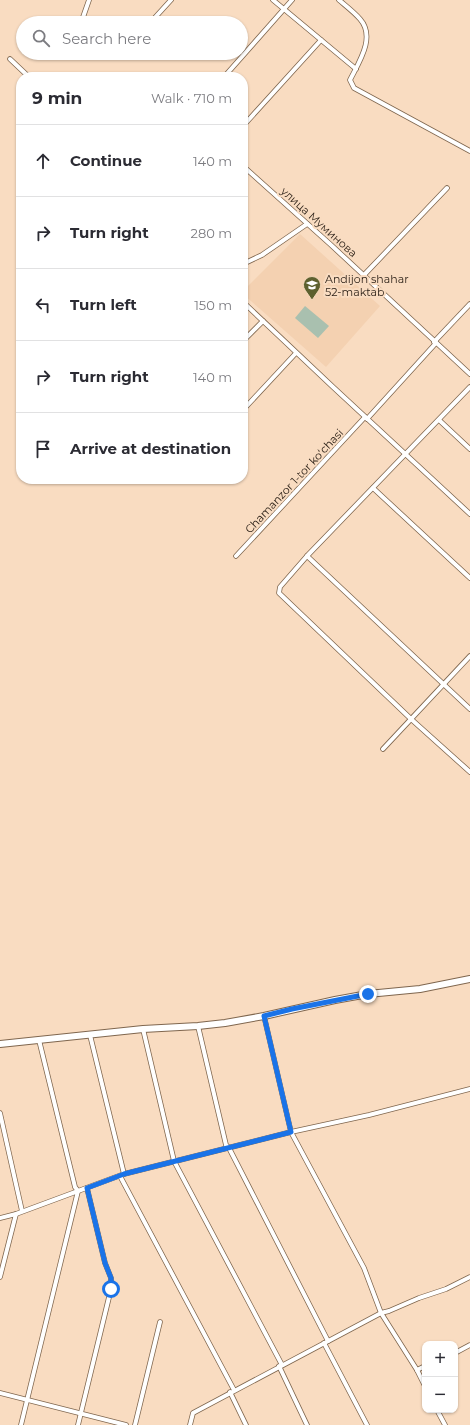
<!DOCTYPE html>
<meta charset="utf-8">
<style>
body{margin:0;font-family:Montserrat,sans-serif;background:#f2f2f3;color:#2b2b33}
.controls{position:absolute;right:12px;bottom:12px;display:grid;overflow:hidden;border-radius:8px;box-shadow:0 1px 3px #0004}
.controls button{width:36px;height:36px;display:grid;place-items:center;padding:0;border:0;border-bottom:1px solid #e1e1e2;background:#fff;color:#2b2b33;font:20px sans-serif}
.stop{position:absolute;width:12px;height:12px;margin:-9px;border:3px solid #1a73e8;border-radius:50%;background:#fff}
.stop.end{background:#1a73e8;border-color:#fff;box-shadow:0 1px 4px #0008}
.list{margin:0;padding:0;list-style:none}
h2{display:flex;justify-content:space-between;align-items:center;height:52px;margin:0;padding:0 16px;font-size:17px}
h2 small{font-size:13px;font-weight:400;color:#7c7c81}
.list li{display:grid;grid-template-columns:26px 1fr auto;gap:12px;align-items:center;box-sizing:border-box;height:72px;padding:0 16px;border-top:1px solid #e1e1e2}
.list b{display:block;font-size:15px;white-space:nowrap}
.list em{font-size:13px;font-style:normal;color:#7c7c81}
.icon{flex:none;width:22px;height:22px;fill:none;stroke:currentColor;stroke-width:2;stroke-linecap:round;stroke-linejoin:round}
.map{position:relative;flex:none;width:470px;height:1425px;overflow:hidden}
.search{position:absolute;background:#fff;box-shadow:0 1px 3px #0004;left:16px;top:16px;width:232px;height:44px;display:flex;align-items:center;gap:10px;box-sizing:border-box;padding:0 14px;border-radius:22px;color:#7c7c81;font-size:15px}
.panel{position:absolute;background:#fff;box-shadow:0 1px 3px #0004;left:16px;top:72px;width:232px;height:412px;border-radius:16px}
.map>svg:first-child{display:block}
.built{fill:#f4d1b1}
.pitch{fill:#a9c0af}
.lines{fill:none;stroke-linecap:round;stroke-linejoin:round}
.street-casing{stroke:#7f664e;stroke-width:5.5}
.secondary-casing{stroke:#7f664e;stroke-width:8}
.street{stroke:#fff;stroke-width:4}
.secondary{stroke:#fff;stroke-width:6}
.route{stroke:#1a73e8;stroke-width:5}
.labels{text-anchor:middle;stroke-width:4;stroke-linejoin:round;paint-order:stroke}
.street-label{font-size:11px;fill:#281d14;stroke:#f9dcc1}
.poi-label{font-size:11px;fill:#281d14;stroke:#f9dcc1;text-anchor:start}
</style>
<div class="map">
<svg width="470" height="1425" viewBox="0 0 470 1425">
<rect width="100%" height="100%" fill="#f9dcc1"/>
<polygon class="built" points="300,234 380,306 326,367 243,294 243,291"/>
<polygon class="pitch" points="305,306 329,326 318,338 295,318"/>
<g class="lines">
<defs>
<g id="street">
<polyline points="273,0 356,69"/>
<path d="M339,0C346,6 354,12 360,19C376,37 359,62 350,80L354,88L470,151"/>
<polyline points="81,23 89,0"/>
<polyline points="150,23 171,0"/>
<polyline points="121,55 123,53"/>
<polyline points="10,59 29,77"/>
<polyline points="224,77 292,0"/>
<polyline points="243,126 321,40"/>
<polyline points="243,166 330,244 470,374"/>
<polyline points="243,264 262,255 307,224"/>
<polyline points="364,275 447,188"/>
<polyline points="243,302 333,387 470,514"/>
<polyline points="243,341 263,321"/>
<polyline points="434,342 470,304"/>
<polyline points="470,387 307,556 470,709"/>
<polyline points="243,410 296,353"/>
<polyline points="367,419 436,343"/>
<polyline points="439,420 470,449"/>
<polyline points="373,488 470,578"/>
<polyline points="236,556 365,417"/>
<polyline points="307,556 280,587 279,593 411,719 470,772"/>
<polyline points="383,749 470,656"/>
<polyline points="264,1016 291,1132 364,1268 381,1313 417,1370 425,1386"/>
<polyline points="198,1026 226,1145 229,1148 328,1341"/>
<polyline points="143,1029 174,1161 282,1365"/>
<polyline points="90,1035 124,1174"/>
<polyline points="0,1113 22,1211"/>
<polyline points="120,1176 234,1390"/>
<polyline points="0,1218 16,1214 124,1174 291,1132 369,1115 470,1089"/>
<polyline points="0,1277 16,1214"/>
<polyline points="324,1343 367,1425"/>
<polyline points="455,1353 470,1345"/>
<polyline points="279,1366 307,1425"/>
<polyline points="417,1370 425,1366"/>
<polyline points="230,1392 246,1425"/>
<polyline points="0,1393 126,1425"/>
<polyline points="437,1410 445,1425"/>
<polyline points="21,1425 78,1191 75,1187 39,1040"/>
<polyline points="78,1425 111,1289 111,1278 105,1263 87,1188"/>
<polyline points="135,1425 160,1322"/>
<polyline points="190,1425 193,1413 381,1313 389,1311 419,1298 446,1289 470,1277"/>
</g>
<polyline id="secondary" points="0,1044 143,1029 198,1026 225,1023 264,1016 335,1000 368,994 420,989 470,979"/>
</defs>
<use href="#street" class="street-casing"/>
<use href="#secondary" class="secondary-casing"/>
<use href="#street" class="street"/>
<use href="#secondary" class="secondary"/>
</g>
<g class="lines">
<polyline class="route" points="111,1289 111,1278 105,1263 87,1188 124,1174 291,1132 264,1016 292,1009 368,994"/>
</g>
<defs>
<symbol id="school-pin" viewBox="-11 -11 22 30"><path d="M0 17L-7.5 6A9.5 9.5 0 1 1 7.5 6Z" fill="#5d602e" stroke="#f9dcc1"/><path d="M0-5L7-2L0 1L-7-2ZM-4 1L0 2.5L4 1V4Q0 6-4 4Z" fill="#fff"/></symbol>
</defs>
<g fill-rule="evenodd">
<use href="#school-pin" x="302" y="275" width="20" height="27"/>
</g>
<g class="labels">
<g class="street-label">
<text transform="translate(319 222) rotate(42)" y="4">улица Муминова</text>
<text transform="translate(294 481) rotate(-47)" y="4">Chamanzor 1-tor koʻchasi</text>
</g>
<g class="poi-label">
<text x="325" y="283">Andijon shahar<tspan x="325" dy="13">52-maktab</tspan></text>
</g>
</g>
</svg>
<div class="controls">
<button>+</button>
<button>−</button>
</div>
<div class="stop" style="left:111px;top:1289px"></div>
<div class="stop end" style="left:368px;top:994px"></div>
<div class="search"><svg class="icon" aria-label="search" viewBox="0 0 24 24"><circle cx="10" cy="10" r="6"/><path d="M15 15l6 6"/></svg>Search here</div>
<section class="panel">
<h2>9 min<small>Walk · 710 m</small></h2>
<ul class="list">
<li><svg class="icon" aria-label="ahead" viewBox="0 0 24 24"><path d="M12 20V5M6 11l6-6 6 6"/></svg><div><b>Continue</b></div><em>140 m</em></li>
<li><svg class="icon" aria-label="right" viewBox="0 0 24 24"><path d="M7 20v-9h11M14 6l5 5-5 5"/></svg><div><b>Turn right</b></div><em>280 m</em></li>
<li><svg class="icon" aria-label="left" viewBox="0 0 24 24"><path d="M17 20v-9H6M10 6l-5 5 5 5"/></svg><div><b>Turn left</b></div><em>150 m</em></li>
<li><svg class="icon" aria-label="right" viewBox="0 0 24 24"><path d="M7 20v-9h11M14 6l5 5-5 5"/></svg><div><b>Turn right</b></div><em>140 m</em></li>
<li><svg class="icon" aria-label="arrive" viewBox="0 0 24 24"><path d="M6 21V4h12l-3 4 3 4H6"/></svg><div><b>Arrive at destination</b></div></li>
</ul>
</section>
</div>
